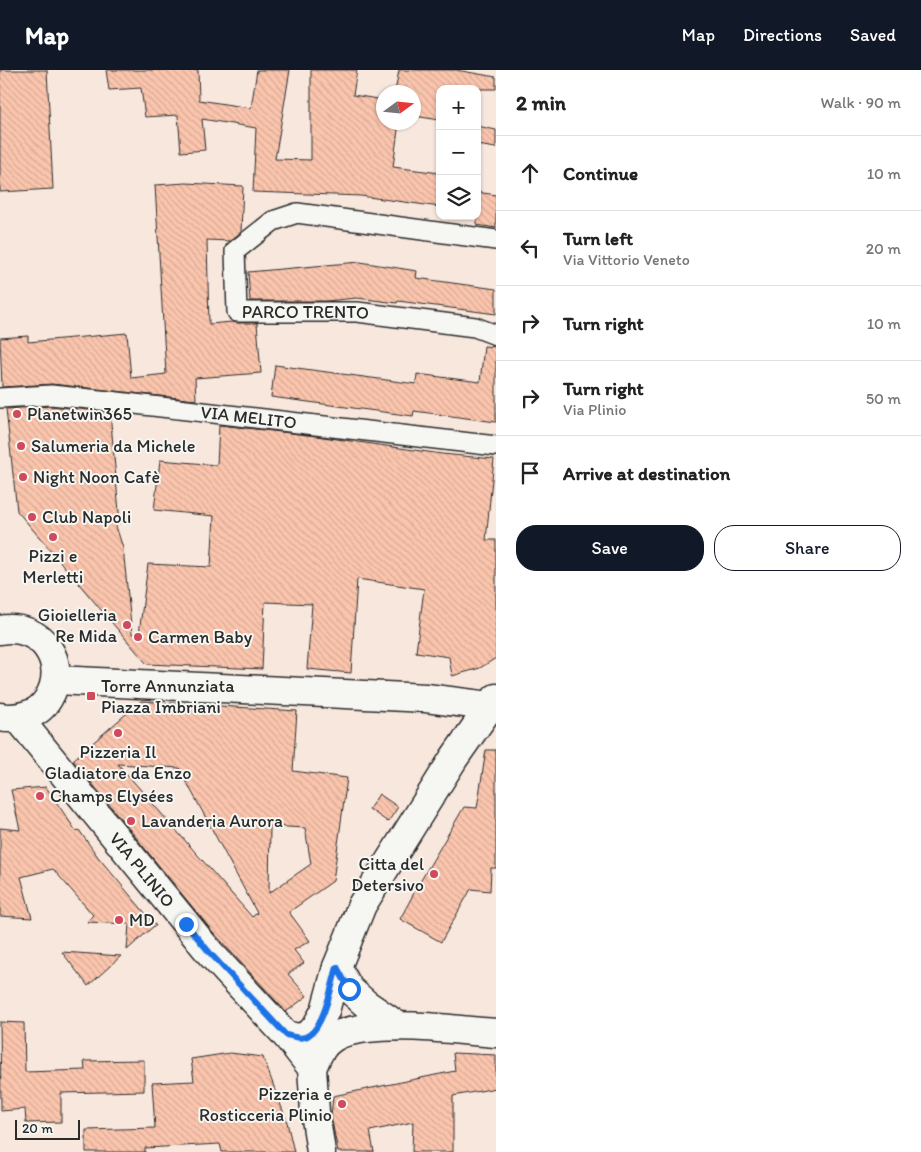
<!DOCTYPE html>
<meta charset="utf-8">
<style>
body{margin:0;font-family:Itim,sans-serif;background:#f6f6f6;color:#222}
.controls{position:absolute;right:15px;top:15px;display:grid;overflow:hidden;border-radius:10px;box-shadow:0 1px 4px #0004}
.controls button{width:45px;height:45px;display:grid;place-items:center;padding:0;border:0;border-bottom:1px solid #e0e0e0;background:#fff;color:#222;font:25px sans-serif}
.compass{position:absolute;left:376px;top:15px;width:45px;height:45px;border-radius:50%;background:#fff;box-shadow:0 1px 4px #0004;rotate:75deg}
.scale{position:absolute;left:15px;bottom:12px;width:65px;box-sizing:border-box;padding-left:5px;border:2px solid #2b2b2b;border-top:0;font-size:14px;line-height:18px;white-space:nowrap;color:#2b2b2b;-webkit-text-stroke:4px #f6f6f2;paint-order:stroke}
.stop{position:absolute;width:15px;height:15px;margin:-11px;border:4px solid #1a73e8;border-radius:50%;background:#fff}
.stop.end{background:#1a73e8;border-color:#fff;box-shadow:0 1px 5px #0008}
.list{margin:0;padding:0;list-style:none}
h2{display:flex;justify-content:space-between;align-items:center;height:65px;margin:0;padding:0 20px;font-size:21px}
h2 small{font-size:16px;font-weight:400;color:#767676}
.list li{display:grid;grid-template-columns:32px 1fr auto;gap:15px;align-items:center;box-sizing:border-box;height:75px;padding:0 20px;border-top:1px solid #e0e0e0}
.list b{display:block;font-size:19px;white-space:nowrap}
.list p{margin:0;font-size:16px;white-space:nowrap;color:#767676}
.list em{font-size:16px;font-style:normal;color:#767676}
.actions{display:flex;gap:10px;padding:15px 20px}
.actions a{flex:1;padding:11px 0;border:1px solid #111827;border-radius:20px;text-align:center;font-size:18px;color:#111827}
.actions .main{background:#111827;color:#fff}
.icon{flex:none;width:28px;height:28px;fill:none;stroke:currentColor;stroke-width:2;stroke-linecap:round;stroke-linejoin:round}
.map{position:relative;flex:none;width:496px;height:1082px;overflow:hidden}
header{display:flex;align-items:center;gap:30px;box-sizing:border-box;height:70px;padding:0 25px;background:#111827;color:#fff}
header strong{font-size:24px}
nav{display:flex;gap:28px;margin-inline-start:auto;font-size:18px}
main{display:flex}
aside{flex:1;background:#fff}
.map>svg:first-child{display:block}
.building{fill:url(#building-back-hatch);stroke:#2b2b2b;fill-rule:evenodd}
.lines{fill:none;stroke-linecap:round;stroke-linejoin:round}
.street-casing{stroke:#2b2b2b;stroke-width:22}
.primary-casing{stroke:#2b2b2b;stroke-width:31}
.street{stroke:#f6f6f2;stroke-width:19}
.primary{stroke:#f6f6f2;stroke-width:28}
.route{stroke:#1a73e8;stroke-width:6}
.poi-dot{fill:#d1495b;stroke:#f6f6f2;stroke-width:2}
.labels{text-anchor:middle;stroke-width:4;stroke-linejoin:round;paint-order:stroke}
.street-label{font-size:18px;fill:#2b2b2b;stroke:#f6f6f2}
.poi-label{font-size:18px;fill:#2b2b2b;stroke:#f6f6f2;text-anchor:start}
</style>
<header>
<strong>Map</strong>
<nav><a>Map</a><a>Directions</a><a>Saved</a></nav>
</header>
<main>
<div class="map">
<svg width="496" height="1082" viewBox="0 0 496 1082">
<defs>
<pattern id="building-back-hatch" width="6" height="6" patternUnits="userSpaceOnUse" patternTransform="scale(1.25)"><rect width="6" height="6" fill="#fbc5ad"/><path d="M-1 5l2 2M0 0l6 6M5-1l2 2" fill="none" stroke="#d7a995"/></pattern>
</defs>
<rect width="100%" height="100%" fill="#f8e7dd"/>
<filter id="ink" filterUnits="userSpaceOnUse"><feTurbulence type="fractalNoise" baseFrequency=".02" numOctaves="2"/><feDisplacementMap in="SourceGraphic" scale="10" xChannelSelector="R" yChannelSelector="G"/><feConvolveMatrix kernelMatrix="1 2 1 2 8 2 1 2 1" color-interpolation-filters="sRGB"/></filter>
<g filter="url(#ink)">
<g class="building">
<polygon points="0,0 47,0 53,119 0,122"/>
<polygon points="106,0 198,0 199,30 251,38 257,0 290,0 275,89 311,90 311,0 357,0 353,25 384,30 384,52 399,52 393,97 440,103 440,137 361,126 253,122 256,58 202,49 205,80 181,82 178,45 145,47 141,18 109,20"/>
<polygon points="399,0 456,0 496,7 496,19 440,19 440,50 414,46 414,22 395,22"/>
<polygon points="477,56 496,60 496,78 477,75"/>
<polygon points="186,113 243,116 241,162 230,171 207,170 209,254 232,252 237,253 257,253 261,303 195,308 196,330 52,314 2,317 0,268 28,266 28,272 127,263 131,308 166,304 155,115"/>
<polygon points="477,122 496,125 496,158 477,155"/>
<polygon points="360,192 417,201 416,208 496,219 496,244 398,231 397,233 357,228 326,231 250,231 248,202"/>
<polygon points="484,276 496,277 496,352 414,341 413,346 271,327 275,295 416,314 417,304 480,312"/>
<polygon points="51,336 110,342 120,453 115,453 123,478 132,564 139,564 148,494 211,497 214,446 154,440 160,390 217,395 219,355 316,366 442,384 494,389 486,470 496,470 496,588 480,598 452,606 449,587 416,582 424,519 357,509 351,603 307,599 312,534 265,532 262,599 147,594 17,441 6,339"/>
<path d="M141,631L297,641L293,701L347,708L333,811L289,842L310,871L294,880L304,893L288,904L307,926L286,942L212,861L73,690ZM118,694L179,698L257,843L252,847ZM270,756L305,758L311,794L269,823Z"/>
<polygon points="486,680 496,680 496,798 491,798 490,821 471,819 441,872 400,849 420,812 464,737 477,738"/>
<polygon points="46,717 76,761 79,760 98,787 156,856 154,856 127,880 129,854 87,852 93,845 53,799 21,807 32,848 0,846 0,758 20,760 11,720"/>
<polygon points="379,724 398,737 388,752 369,739"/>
<polygon points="62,882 121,886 88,916"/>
<polygon points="0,952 24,953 25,1002 85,1000 84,991 144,990 144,1021 61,1023 61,1052 26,1053 25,1039 1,1041"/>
<polygon points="230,983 263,987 287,1052 294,1082 222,1082 220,1074 145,1078 145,1082 86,1082 86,1060 155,1058 152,1013 194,1011 191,989"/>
<polygon points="453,983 496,985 496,1018 453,1026 453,1082 412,1082 413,1052 370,1061 374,1082 338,1082 331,1046 333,1026 455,1001"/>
</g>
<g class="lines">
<defs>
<g id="street">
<path id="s1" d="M496,170L297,143L273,151L235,181L237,242H357L475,257L496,265"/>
<path id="s2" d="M0,328L51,325L109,331L496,376"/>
</g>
<g id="primary">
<path d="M0,560C41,552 70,593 48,629C43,637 36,643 27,645C18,648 10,649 0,647"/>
<polyline points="56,610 426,628 489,636"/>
<path id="s3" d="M18,648L210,883L286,965L312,998L315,1042L321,1082"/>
<polyline points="337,897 349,919 366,934 398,956"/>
<polyline points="286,965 298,968 309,965 316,957 325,941 337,897 362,835 454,688 496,628"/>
<path d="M312,998C317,986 322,974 334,967C343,961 356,960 366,958C411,953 452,960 496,963"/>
</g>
</defs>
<use href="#street" class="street-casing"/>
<use href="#primary" class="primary-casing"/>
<use href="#street" class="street"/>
<use href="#primary" class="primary"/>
</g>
</g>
<g class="lines" filter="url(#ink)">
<path class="route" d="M186,854L210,883L286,965C294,967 302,970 309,965C324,956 332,914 337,897L349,919"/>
</g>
<g class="poi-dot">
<circle cx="17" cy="344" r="5"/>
<circle cx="21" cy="376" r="5"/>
<circle cx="23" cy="407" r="5"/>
<circle cx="32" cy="447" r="5"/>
<circle cx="53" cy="467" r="5"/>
<circle cx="127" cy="555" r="5"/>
<circle cx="138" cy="567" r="5"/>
<rect x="86" y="621" width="10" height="10" rx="2.5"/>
<circle cx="118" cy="663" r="5"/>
<circle cx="40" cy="726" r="5"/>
<circle cx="131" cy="751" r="5"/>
<circle cx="434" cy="804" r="5"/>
<circle cx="119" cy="850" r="5"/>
<circle cx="342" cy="1034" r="5"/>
</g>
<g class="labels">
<g class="street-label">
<text dy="6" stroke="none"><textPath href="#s1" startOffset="404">PARCO TRENTO</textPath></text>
<text dy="6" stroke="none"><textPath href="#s2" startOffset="250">VIA MELITO</textPath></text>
<text dy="6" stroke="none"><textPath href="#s3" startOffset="196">VIA PLINIO</textPath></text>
</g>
<g class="poi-label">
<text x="27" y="350">Planetwin365</text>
<text x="31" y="382">Salumeria da Michele</text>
<text x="33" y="413">Night Noon Cafè</text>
<text x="42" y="453">Club Napoli</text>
<text x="53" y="492" text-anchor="middle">Pizzi e<tspan x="53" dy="21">Merletti</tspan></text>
<text x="117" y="551" text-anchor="end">Gioielleria<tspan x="117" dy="21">Re Mida</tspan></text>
<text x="148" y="573">Carmen Baby</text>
<text x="101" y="622">Torre Annunziata<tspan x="101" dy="21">Piazza Imbriani</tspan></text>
<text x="118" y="688" text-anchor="middle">Pizzeria Il<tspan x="118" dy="21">Gladiatore da Enzo</tspan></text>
<text x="50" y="732">Champs Elysées</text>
<text x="141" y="757">Lavanderia Aurora</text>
<text x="424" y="800" text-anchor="end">Citta del<tspan x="424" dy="21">Detersivo</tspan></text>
<text x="129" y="856">MD</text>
<text x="332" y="1030" text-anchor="end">Pizzeria e<tspan x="332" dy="21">Rosticceria Plinio</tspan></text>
</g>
</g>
</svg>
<div class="controls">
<button>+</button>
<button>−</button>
<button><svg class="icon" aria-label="layers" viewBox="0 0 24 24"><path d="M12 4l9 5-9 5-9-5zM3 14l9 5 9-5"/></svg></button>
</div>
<svg class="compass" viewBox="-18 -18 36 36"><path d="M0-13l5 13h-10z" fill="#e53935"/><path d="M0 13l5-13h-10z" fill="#767676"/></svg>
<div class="scale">20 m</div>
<div class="stop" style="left:349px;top:919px"></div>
<div class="stop end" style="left:186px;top:854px"></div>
</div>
<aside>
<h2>2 min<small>Walk · 90 m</small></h2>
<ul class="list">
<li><svg class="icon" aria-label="ahead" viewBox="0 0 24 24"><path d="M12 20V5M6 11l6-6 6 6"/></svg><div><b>Continue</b></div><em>10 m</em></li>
<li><svg class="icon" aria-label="left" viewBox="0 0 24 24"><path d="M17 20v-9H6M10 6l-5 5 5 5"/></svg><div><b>Turn left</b><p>Via Vittorio Veneto</p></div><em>20 m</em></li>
<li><svg class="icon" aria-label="right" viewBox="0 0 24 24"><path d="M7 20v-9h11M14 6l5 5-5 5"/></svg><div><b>Turn right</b></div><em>10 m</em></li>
<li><svg class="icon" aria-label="right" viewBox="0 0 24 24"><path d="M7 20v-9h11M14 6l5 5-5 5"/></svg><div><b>Turn right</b><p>Via Plinio</p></div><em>50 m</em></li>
<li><svg class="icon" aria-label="arrive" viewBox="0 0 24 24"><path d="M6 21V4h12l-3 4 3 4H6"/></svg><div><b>Arrive at destination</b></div></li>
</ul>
<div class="actions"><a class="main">Save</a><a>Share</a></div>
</aside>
</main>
